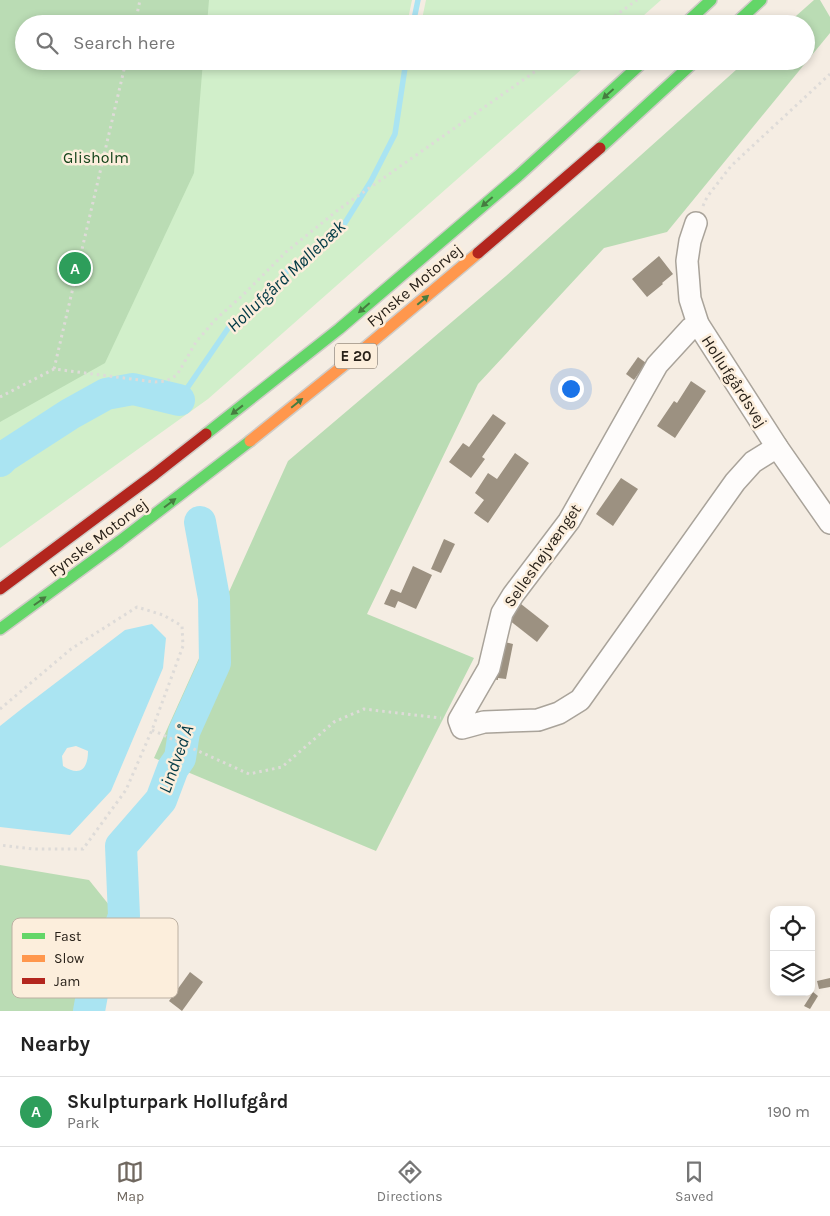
<!DOCTYPE html>
<meta charset="utf-8">
<style>
body{margin:0;font-family:Karla,sans-serif;background:#f6f6f6;color:#222}
.controls{position:absolute;right:15px;bottom:15px;display:grid;overflow:hidden;border-radius:10px;box-shadow:0 2px 8px #0003}
.controls button{width:45px;height:45px;display:grid;place-items:center;padding:0;border:0;border-bottom:1px solid #e0e0e0;background:#fff;color:#222;font:25px sans-serif}
.you{position:absolute;left:570px;top:388px;width:18px;height:18px;margin:-12px;border:4px solid #fff;border-radius:50%;background:#1a73e8;box-shadow:0 0 0 8px #1a73e833}
.badge{display:grid;place-items:center;width:32px;height:32px;border-radius:50%;background:#706860;color:#fff;font-size:16px;font-weight:700}
.pin{position:absolute;translate:-50% -50%;border:2px solid #fff;box-shadow:0 1px 5px #0006}
.list{margin:0;padding:0;list-style:none}
h2{display:flex;justify-content:space-between;align-items:center;height:65px;margin:0;padding:0 20px;font-size:21px}
h2 small{font-size:16px;font-weight:400;color:#767676}
.list li{display:grid;grid-template-columns:32px 1fr auto;gap:15px;align-items:center;box-sizing:border-box;height:70px;padding:0 20px;border-top:1px solid #e0e0e0}
.list b{display:block;font-size:19px;white-space:nowrap}
.list p{margin:0;font-size:16px;white-space:nowrap;color:#767676}
.list em{font-size:16px;font-style:normal;color:#767676}
.icon{flex:none;width:28px;height:28px;fill:none;stroke:currentColor;stroke-width:2;stroke-linecap:round;stroke-linejoin:round}
.map{position:relative;flex:none;width:830px;height:1011px;overflow:hidden}
.search{position:absolute;background:#fff;box-shadow:0 2px 8px #0003;left:15px;right:15px;top:15px;height:55px;display:flex;align-items:center;gap:12px;box-sizing:border-box;padding:0 18px;border-radius:28px;color:#767676;font-size:19px}
.sheet{height:135px;background:#fff}
nav{display:flex;justify-content:space-around;align-items:center;box-sizing:border-box;height:70px;border-top:1px solid #e0e0e0;background:#fff;font-size:14px;color:#767676}
nav a{display:grid;justify-items:center;gap:2px}
nav .on{color:#706860}
.map>svg:first-child{display:block}
.green{fill:#d1efca}
.forest{fill:#badcb4}
.water{fill:#aae4f2;fill-rule:evenodd}
.lines{fill:none;stroke-linecap:round;stroke-linejoin:round}
.stream{stroke:#aae4f2;stroke-width:5.5}
.river{stroke:#aae4f2;stroke-width:32}
.building{fill:#9c9181}
.street-casing{stroke:#a9a39a;stroke-width:24}
.fast-casing{stroke:#d0ccc7;stroke-width:14}
.slow-casing{stroke:#d0ccc7;stroke-width:14}
.jam-casing{stroke:#d0ccc7;stroke-width:14}
.path{stroke:#dedbd8;stroke-width:3;stroke-dasharray:2.5 4;stroke-linecap:butt}
.street{stroke:#fefcfb;stroke-width:21}
.fast{stroke:#63d668;stroke-width:11}
.slow{stroke:#ff974d;stroke-width:11}
.jam{stroke:#b3261e;stroke-width:11}
.oneway{fill:#467c40}
.labels{text-anchor:middle;stroke-width:5;stroke-linejoin:round;paint-order:stroke}
.shield{fill:#fceedc;stroke:#685e54;stroke-width:1}
.shield-label{font-size:15px;font-weight:bold;fill:#282119}
.park-label{font-size:16px;fill:#14431a;stroke:#fceedc}
.street-label{font-size:16px;fill:#282119;stroke:#fceedc}
.water-label{font-size:18px;font-style:italic;fill:#003945;stroke:#fceedc}
.key{fill:#fceedc;stroke:#bcb0a2;stroke-width:1}
.key-label{font-size:14px;fill:#282119}
</style>
<div class="map">
<svg width="830" height="1011" viewBox="0 0 830 1011">
<rect width="100%" height="100%" fill="#f5ede3"/>
<g class="green">
<polygon points="0,0 412,0 407,24 24,24 24,61 591,61 208,399 0,548"/>
<polygon points="426,0 661,0 634,24 421,24"/>
</g>
<g class="forest">
<polygon points="0,0 209,0 207,24 24,24 24,61 203,61 194,173 105,363 0,422"/>
<polygon points="814,0 820,0 830,17 830,33 667,232 604,248 478,384 367,614 474,658 376,851 154,758 288,461 506,276 746,61 806,61 806,24 787,24"/>
<polygon points="0,865 89,880 138,941 92,1011 0,1011"/>
</g>
<path class="water" d="M152,624L166,638L163,668L111,791L70,835L0,827V726L24,707L125,630ZM76,746L88,751C88,769 80,777 63,766L62,756L67,748Z"/>
<g class="lines">
<g class="stream">
<polyline points="413,24 418,0"/>
<polyline points="179,400 231,324 255,308 287,271 343,226 371,181 395,134 406,61"/>
</g>
<g class="river">
<polyline points="0,461 5,456 70,414 106,394 133,389 179,400"/>
<polyline points="89,1011 93,989 101,978 124,916 121,846 161,800 173,768 180,758 184,732 215,663 214,598 200,522"/>
</g>
</g>
<g class="building">
<polygon points="659,256 673,274 662,283 663,284 647,297 632,279"/>
<polygon points="638,357 646,363 634,380 626,374"/>
<polygon points="691,381 706,391 675,438 657,426 674,401 677,403"/>
<polygon points="493,414 506,423 482,457 485,459 471,478 449,462 463,443 469,447"/>
<polygon points="515,453 529,463 488,523 474,513 484,500 475,493 488,473 497,479"/>
<polygon points="621,478 638,489 613,526 596,514"/>
<polygon points="444,539 455,544 441,573 431,569"/>
<polygon points="413,566 432,575 416,609 398,601 395,608 384,604 391,589 401,593"/>
<polygon points="521,604 549,626 537,642 509,620"/>
<polygon points="500,641 513,644 506,679 498,678 498,680 492,679"/>
<polygon points="190,972 203,982 182,1011 169,1001"/>
<polygon points="830,978 830,987 819,989 817,981"/>
<polygon points="813,992 818,996 810,1009 804,1006"/>
</g>
<g class="lines">
<defs>
<g id="street">
<polyline points="696,223 690,241 687,261 690,299 698,324 777,447 830,523"/>
<polyline points="698,324 690,329 657,365 569,521 513,595 502,613 489,668 459,720 462,728 484,722 538,720 559,713 580,700 735,482 753,462 777,447"/>
</g>
<g id="fast">
<polyline points="685,24 711,0"/>
<polyline points="735,24 761,0"/>
<polyline points="600,148 695,61"/>
<polyline points="206,434 339,329 518,176 644,61"/>
<polyline points="0,629 120,541 250,441"/>
</g>
<polyline id="slow" points="250,441 354,357 478,253"/>
<g id="jam">
<polyline points="478,253 600,148"/>
<polyline points="0,589 155,474 206,434"/>
</g>
</defs>
<use href="#street" class="street-casing"/>
<use href="#fast" class="fast-casing"/>
<use href="#slow" class="slow-casing"/>
<use href="#jam" class="jam-casing"/>
<g class="path">
<polyline points="135,24 140,0"/>
<polyline points="604,24 637,0"/>
<polyline points="703,206 707,197 731,166 830,74"/>
<polyline points="54,369 126,61"/>
<polyline points="0,397 54,369 155,382 166,381 177,375 196,342 215,320 243,295 286,252 338,210 550,61"/>
<polyline points="0,709 71,649 137,607 163,615 182,626 183,646 152,730 126,790 83,849 33,849 0,845"/>
<polyline points="152,730 249,774 282,767 334,722 364,709 441,718"/>
</g>
<use href="#street" class="street"/>
<use href="#fast" class="fast"/>
<use href="#slow" class="slow"/>
<use href="#jam" class="jam"/>
</g>
<defs><path id="oneway-solid" d="M-6-.8H1V-3.2L6.5 0L1 3.2V.8H-6Z" transform="scale(1.25)"/></defs>
<g class="oneway">
<use href="#oneway-solid" transform="translate(608 94) rotate(138)"/>
<use href="#oneway-solid" transform="translate(487 202) rotate(139)"/>
<use href="#oneway-solid" transform="translate(423 300) rotate(-40)"/>
<use href="#oneway-solid" transform="translate(364 308) rotate(139)"/>
<use href="#oneway-solid" transform="translate(297 403) rotate(-39)"/>
<use href="#oneway-solid" transform="translate(237 410) rotate(142)"/>
<use href="#oneway-solid" transform="translate(170 503) rotate(-37)"/>
<use href="#oneway-solid" transform="translate(40 601) rotate(-35)"/>
</g>
<g class="labels">
<rect class="shield" x="335" y="343.5" width="42" height="25" rx="4"/>
<g class="shield-label">
<text x="356" y="361">E 20</text>
</g>
<g class="park-label">
<text x="96" y="163">Glisholm</text>
</g>
<g class="street-label">
<text transform="translate(414 285) rotate(-40)" y="6">Fynske Motorvej</text>
<text transform="translate(735 381) rotate(57)" y="6">Hollufgårdsvej</text>
<text transform="translate(98 537) rotate(-37)" y="6">Fynske Motorvej</text>
<text transform="translate(542 555) rotate(-55)" y="6">Selleshøjvænget</text>
</g>
<g class="water-label">
<text transform="translate(286 276) rotate(-43)" y="6">Hollufgård Møllebæk</text>
<text transform="translate(176 759) rotate(-70)" y="6">Lindved Å</text>
</g>
</g>
<rect x="12" y="918" width="166" height="80" rx="8" class="key"/>
<rect x="22" y="933" width="23" height="6" fill="#63d668"/>
<rect x="22" y="955" width="23" height="7" fill="#ff974d"/>
<rect x="22" y="978" width="23" height="6" fill="#b3261e"/>
<g class="key-label">
<text x="54" y="941">Fast</text>
<text x="54" y="963">Slow</text>
<text x="54" y="986">Jam</text>
</g>
</svg>
<div class="controls">
<button><svg class="icon" aria-label="locate" viewBox="0 0 24 24"><circle cx="12" cy="12" r="6"/><path d="M12 2v4M12 18v4M2 12h4M18 12h4"/></svg></button>
<button><svg class="icon" aria-label="layers" viewBox="0 0 24 24"><path d="M12 4l9 5-9 5-9-5zM3 14l9 5 9-5"/></svg></button>
</div>
<div class="you"></div>
<div class="pin badge" style="left:75px;top:268px;background:#2e9e5b">A</div>
<div class="search"><svg class="icon" aria-label="search" viewBox="0 0 24 24"><circle cx="10" cy="10" r="6"/><path d="M15 15l6 6"/></svg>Search here</div>
</div>
<section class="sheet">
<h2>Nearby<small></small></h2>
<ul class="list">
<li><span class="badge" style="background:#2e9e5b">A</span><div><b>Skulpturpark Hollufgård</b><p>Park</p></div><em>190 m</em></li>
</ul>
</section>
<nav>
<a class="on"><svg class="icon" aria-label="map" viewBox="0 0 24 24"><path d="M3 6l6-2 6 2 6-2v14l-6 2-6-2-6 2zM9 4v14M15 6v14"/></svg>Map</a>
<a><svg class="icon" aria-label="directions" viewBox="0 0 24 24"><path d="M12 3l9 9-9 9-9-9zM9 14v-3h6M13 9l2 2-2 2"/></svg>Directions</a>
<a><svg class="icon" aria-label="saved" viewBox="0 0 24 24"><path d="M7 4h10v16l-5-4-5 4z"/></svg>Saved</a>
</nav>
